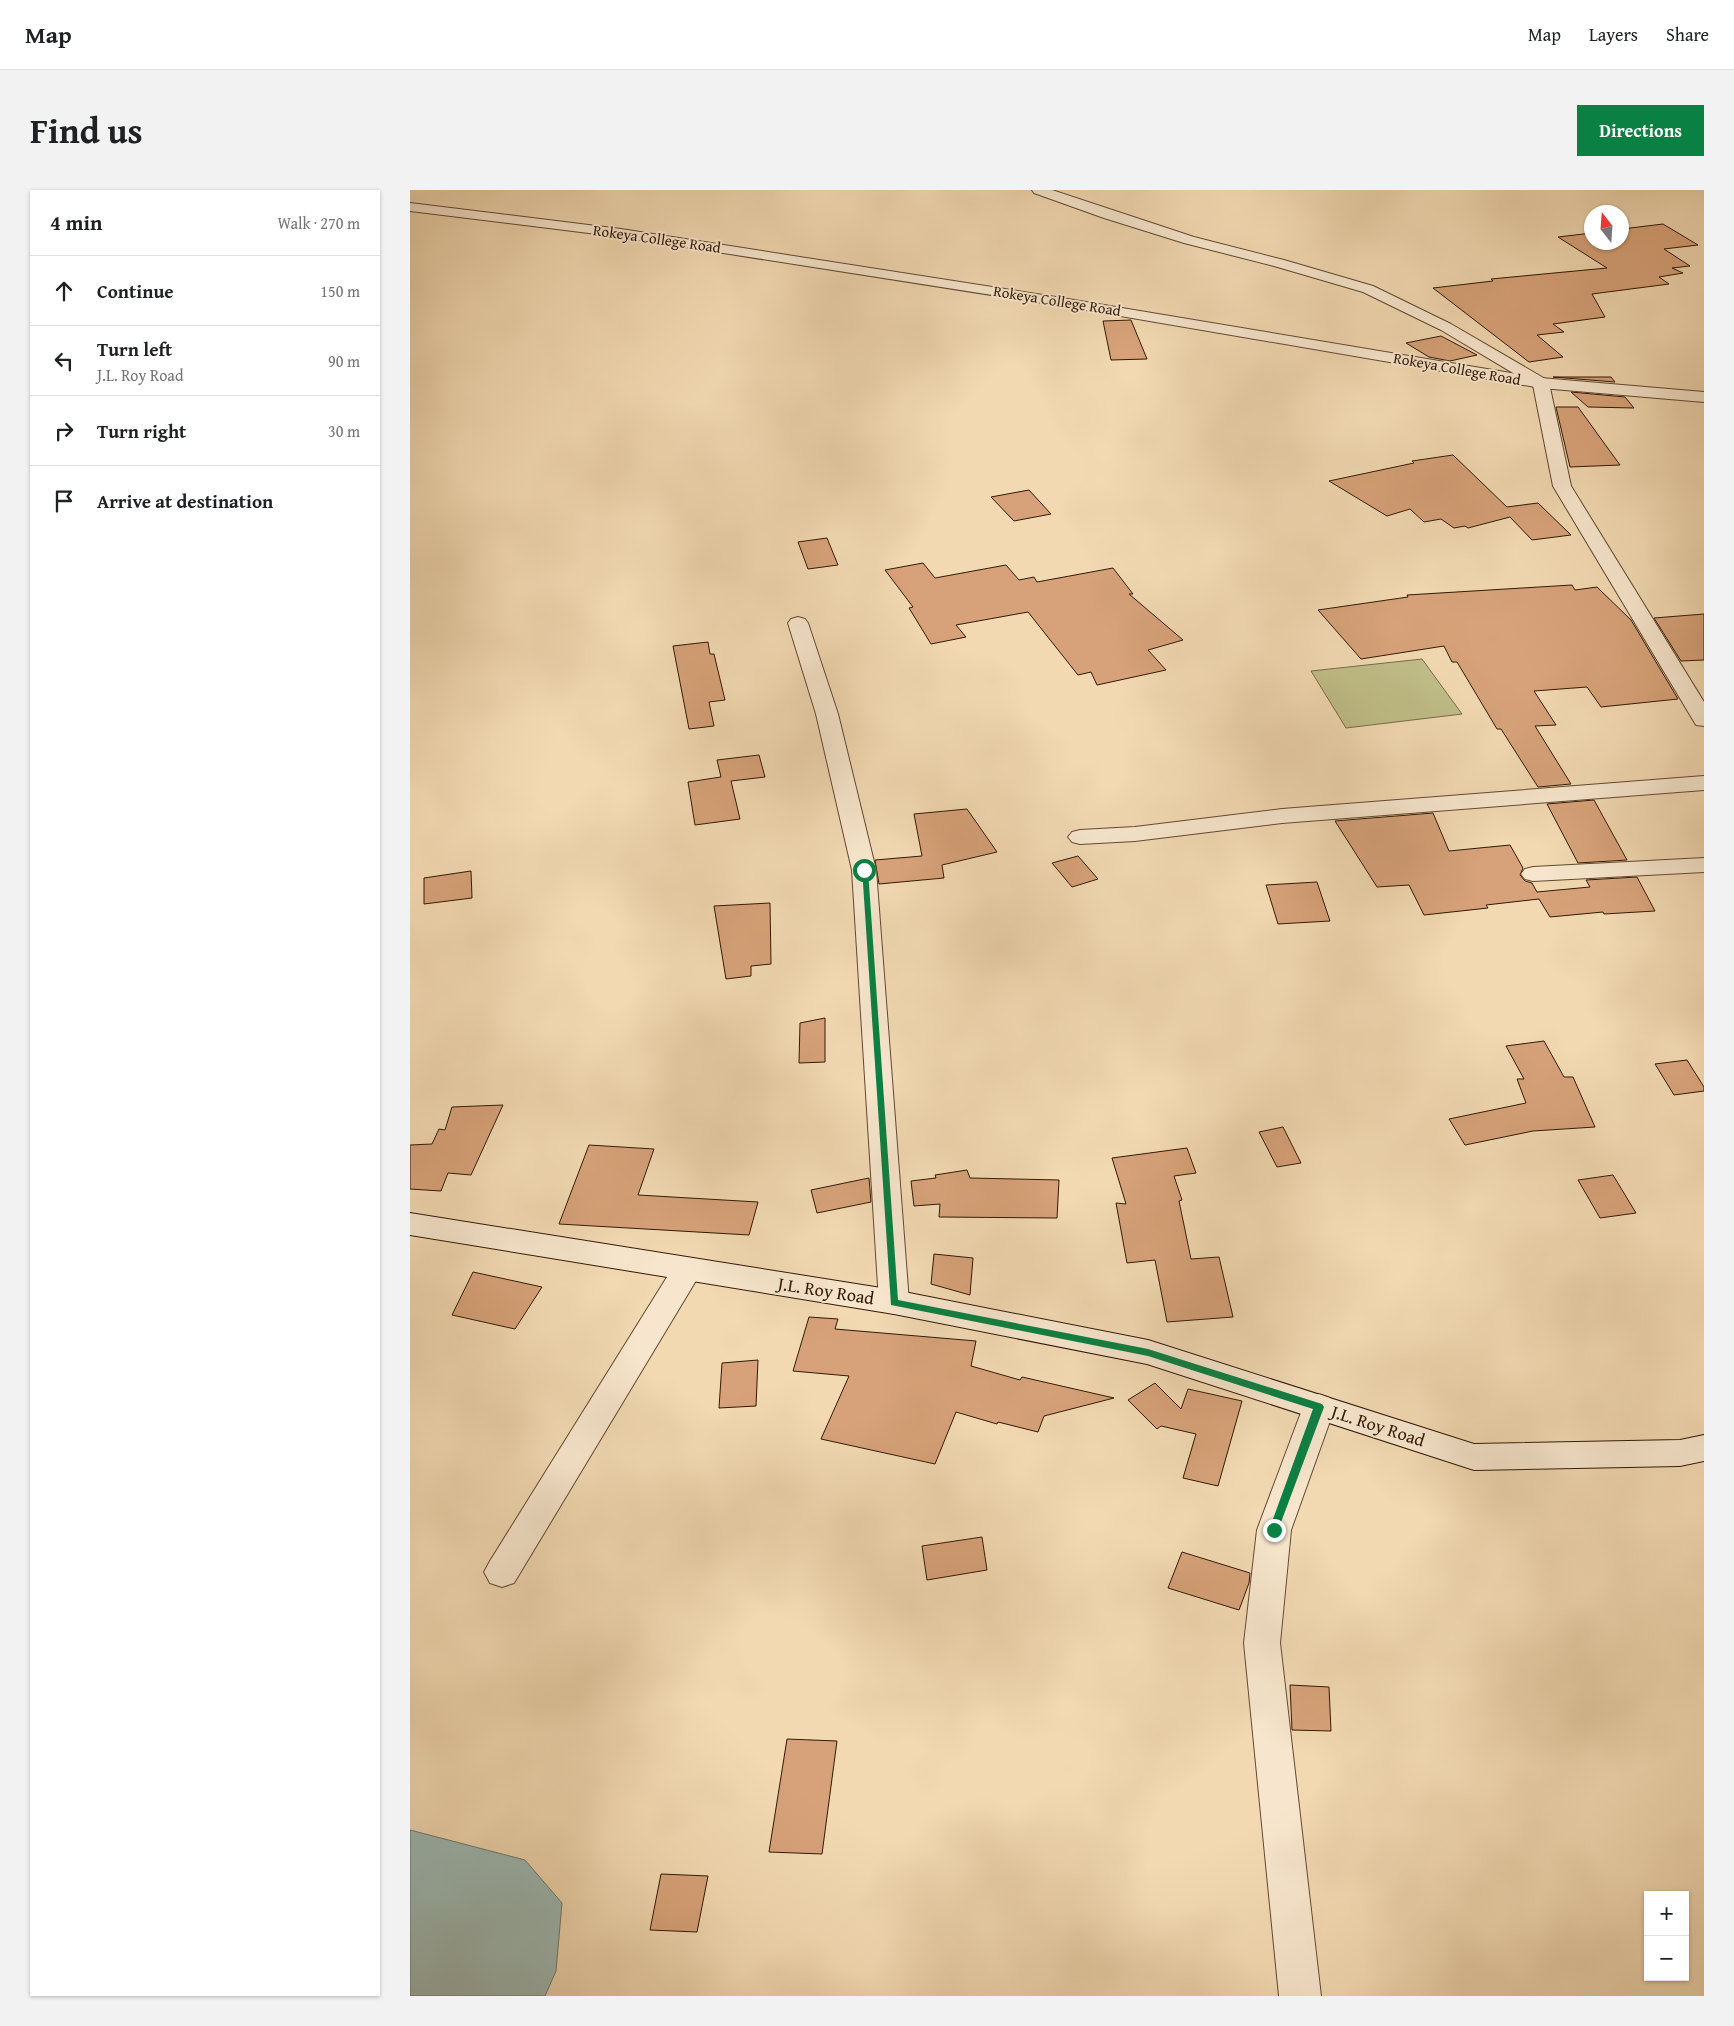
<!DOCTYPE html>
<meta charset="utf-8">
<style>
body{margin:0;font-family:"Gentium Book Plus",serif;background:#f2f2f2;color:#202124}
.controls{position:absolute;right:15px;bottom:15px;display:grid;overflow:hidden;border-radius:0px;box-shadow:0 1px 4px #0004}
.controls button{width:45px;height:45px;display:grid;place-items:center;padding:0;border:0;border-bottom:1px solid #e0e0e0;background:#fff;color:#202124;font:25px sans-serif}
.compass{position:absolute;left:1174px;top:15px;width:45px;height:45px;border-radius:50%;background:#fff;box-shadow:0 1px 4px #0004;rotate:343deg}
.stop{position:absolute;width:15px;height:15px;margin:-11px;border:4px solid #0b8043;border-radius:50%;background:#fff}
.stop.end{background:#0b8043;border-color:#fff;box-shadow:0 1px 5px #0008}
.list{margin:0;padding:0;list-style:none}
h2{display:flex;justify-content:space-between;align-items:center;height:65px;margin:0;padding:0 20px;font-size:21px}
h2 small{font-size:16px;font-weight:400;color:#757577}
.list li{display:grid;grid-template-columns:32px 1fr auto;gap:15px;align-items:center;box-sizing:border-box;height:70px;padding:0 20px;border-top:1px solid #e0e0e0}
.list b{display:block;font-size:19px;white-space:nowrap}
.list p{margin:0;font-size:16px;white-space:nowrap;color:#757577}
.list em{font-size:16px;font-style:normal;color:#757577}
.icon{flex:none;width:28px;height:28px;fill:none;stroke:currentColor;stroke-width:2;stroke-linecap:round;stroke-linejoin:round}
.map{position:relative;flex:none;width:1294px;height:1806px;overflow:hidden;border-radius:0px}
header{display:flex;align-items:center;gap:30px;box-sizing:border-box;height:70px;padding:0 25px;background:#fff;border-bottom:1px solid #e0e0e0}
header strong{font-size:24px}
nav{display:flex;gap:28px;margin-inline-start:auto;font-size:18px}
.intro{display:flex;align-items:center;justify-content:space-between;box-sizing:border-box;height:120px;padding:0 30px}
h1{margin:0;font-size:35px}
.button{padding:12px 22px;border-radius:0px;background:#0b8043;color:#fff;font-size:18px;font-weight:700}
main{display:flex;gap:30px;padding:0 30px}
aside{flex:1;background:#fff;border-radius:0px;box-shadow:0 1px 4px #0004}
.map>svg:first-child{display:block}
.green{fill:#c0be88;stroke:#796c46}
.water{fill:#9db9b4;stroke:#72796e}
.building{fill:#d7a279;stroke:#321904}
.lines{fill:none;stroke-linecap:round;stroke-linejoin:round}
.minor-casing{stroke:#624930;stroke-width:2}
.tertiary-casing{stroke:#624930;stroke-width:2}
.secondary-casing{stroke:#321904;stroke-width:2}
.minor{fill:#f7e6cd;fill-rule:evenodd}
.tertiary{fill:#f7e6cd;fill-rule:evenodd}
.secondary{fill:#f7e6cd;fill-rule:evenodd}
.route{fill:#0b8043}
.labels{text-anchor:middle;stroke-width:4;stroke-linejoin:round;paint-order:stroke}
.far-street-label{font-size:15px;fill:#321904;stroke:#f7e6cd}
.street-label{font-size:18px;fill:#321904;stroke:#f7e6cd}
</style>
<header>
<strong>Map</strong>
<nav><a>Map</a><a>Layers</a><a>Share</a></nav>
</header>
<div class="intro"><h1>Find us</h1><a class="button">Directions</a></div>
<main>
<aside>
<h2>4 min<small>Walk · 270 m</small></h2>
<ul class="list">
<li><svg class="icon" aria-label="ahead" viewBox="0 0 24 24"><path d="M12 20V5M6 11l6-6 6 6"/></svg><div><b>Continue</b></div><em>150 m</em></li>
<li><svg class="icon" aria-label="left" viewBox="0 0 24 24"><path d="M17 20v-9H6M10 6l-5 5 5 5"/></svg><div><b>Turn left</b><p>J.L. Roy Road</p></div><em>90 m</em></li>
<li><svg class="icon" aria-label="right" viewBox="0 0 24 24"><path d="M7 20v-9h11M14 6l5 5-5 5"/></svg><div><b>Turn right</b></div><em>30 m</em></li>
<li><svg class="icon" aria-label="arrive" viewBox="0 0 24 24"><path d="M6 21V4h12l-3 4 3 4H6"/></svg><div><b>Arrive at destination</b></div></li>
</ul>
</aside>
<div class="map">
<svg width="1294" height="1806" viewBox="0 0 1294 1806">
<rect width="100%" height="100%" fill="#f2d9b2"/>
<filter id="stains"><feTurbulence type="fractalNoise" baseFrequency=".004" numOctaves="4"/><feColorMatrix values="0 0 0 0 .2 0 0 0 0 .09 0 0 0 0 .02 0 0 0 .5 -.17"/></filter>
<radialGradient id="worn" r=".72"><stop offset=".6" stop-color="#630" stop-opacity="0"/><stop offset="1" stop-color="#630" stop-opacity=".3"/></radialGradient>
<polygon class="green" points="1012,469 1052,524 936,538 901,481"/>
<polygon class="water" points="0,1640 115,1670 152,1713 146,1781 135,1806 0,1806"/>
<g class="building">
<polygon points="1253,34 1288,55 1254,59 1280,76 1262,78 1273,83 1249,87 1259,94 1182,104 1195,127 1143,134 1154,142 1127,145 1153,167 1119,172 1023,98 1083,91 1081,89 1197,78 1148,47 1182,43 1182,52 1212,52 1212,39"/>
<polygon points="721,130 737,169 701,170 693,131"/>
<polygon points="1031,146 1067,165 1040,171 1019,167 996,153"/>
<polygon points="1143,187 1201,187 1205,192"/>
<polygon points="1161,202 1215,207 1224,218 1178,217"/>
<polygon points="1146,217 1168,217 1210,275 1160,277"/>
<polygon points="1043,265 1097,317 1128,313 1161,345 1122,350 1100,327 1058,338 1055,336 1044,338 1031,329 1014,332 1000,319 977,326 919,291 1004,273 1002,271"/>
<polygon points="619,300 641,324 604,331 581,307"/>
<polygon points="417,348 428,375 398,379 388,352"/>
<polygon points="513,373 525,388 596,375 609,390 624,387 627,392 703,378 723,404 719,404 773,450 738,460 756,480 687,495 681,482 668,485 618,422 546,435 556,447 521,454 499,418 503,417 475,380"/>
<polygon points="1162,395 1165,400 1187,397 1221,430 1268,509 1191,517 1177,497 1124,501 1146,535 1125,536 1161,594 1128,597 1091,539 1087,539 1047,472 1042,472 1034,456 951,469 908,420 998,407 997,405"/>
<polygon points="1294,424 1294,470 1271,471 1244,428"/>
<polygon points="298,452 300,464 304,464 315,510 299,512 304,536 279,539 263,456"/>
<polygon points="349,565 355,587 321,591 330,629 285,635 278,592 311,587 307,570"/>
<polygon points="1184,610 1217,670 1168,673 1137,614"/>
<polygon points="557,619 587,662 532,675 534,688 469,694 465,670 512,666 504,624"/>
<polygon points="1023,623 1039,661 1100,655 1113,678 1110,685 1115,691 1122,693 1127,702 1180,697 1176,690 1227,687 1245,721 1194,724 1193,722 1140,727 1129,709 1076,715 1078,718 1014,725 999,695 967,697 925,631"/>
<polygon points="668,666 688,689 662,697 642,673"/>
<polygon points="61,681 62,708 14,714 14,688"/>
<polygon points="907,692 920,731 868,734 856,695"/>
<polygon points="360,713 361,774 341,776 341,786 316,789 304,716"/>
<polygon points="415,828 415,872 389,873 390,833"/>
<polygon points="1134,851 1154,887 1163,887 1185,937 1123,941 1055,955 1039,929 1116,913 1107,889 1114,889 1096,856"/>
<polygon points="1277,870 1294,897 1294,901 1264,905 1245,874"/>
<polygon points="93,915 61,985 38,983 31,1001 0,999 0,955 22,954 29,939 35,940 42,917"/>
<polygon points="873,937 891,973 867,977 849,942"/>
<polygon points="179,955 244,959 228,1005 348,1012 339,1045 149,1034"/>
<polygon points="777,958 786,983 764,986 772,1010 769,1011 781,1069 809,1067 823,1127 757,1132 745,1070 717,1073 706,1013 716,1014 702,968"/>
<polygon points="557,980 560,988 649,990 647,1028 529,1027 530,1014 504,1016 501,991 526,988 525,985"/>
<polygon points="1203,985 1226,1023 1190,1028 1168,990"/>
<polygon points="459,988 461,1012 407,1023 401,1000"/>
<polygon points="524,1064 563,1068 560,1105 521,1094"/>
<polygon points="63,1082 132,1097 105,1139 42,1125"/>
<polygon points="399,1127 428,1129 425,1139 566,1151 561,1176 610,1190 612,1187 704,1208 634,1226 628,1242 588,1232 587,1234 546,1222 525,1274 411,1249 439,1186 383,1181"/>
<polygon points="348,1170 346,1216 309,1218 312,1173"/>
<polygon points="745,1193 771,1219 778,1199 832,1211 808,1296 773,1288 786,1244 751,1236 747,1239 718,1210"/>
<polygon points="572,1347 577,1380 517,1390 512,1356"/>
<polygon points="772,1362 840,1383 839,1393 829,1420 758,1398"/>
<polygon points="880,1495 919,1497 921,1541 882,1540"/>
<polygon points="377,1549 427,1551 412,1664 359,1662"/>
<polygon points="251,1684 298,1686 287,1742 240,1740"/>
</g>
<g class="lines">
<defs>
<g id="minor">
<polygon points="622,0 642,0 784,47 874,70 963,96 1041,134 1137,190 1139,193 1161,296 1294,512 1294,536 1286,535 1283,530 1143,296 1123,195 1031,140 953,102 864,76 774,53 694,28 624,3"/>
<polygon points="388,427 395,429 398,433 428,524 466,680 499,1112 495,1120 484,1124 473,1120 469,1112 442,680 406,524 378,433 381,429"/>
<polygon points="1294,586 1294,600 872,633 725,651 670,654 662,652 658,647 662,642 670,640 725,637 872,619"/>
<polygon points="1294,668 1294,682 1123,691 1115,689 1111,684 1115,679 1123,677"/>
<polygon points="278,1068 289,1071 293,1079 104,1393 92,1397 80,1393 74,1382 80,1371 267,1071"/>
<polygon points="909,1204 920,1208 925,1217 881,1340 870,1453 911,1806 869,1806 834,1453 847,1340 893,1217 898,1208"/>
</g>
<polygon id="tertiary" points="0,13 211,39 652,108 1131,188 1294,202 1294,212 1131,198 652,116 211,47 0,21"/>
<polygon id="secondary" points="0,1023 484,1100 738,1150 1064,1254 1270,1250 1294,1245 1294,1271 1270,1276 1064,1280 737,1174 484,1124 0,1045"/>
</defs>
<use href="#minor" class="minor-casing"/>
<use href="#tertiary" class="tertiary-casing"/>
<use href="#secondary" class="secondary-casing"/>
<use href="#minor" class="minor"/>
<use href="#tertiary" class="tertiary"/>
<use href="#secondary" class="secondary"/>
</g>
<polygon class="route" points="452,678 458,680 488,1110 738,1159 912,1214 914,1217 867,1343 860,1343 859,1340 903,1219 738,1166 481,1115"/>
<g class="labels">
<g class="far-street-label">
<text transform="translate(247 49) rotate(8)" y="5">Rokeya College Road</text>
<text transform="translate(647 111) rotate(9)" y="5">Rokeya College Road</text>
<text transform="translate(1047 179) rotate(10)" y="5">Rokeya College Road</text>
</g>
<g class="street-label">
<text transform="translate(416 1101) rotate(9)" y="6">J.L. Roy Road</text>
<text transform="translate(968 1236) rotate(18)" y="6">J.L. Roy Road</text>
</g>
</g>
<rect width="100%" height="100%" filter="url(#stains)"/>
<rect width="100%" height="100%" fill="url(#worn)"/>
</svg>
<div class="controls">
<button>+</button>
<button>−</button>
</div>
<svg class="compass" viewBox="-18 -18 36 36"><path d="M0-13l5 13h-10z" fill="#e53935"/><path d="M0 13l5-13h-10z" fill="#757577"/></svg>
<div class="stop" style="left:454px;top:680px"></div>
<div class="stop end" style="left:864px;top:1340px"></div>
</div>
</main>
